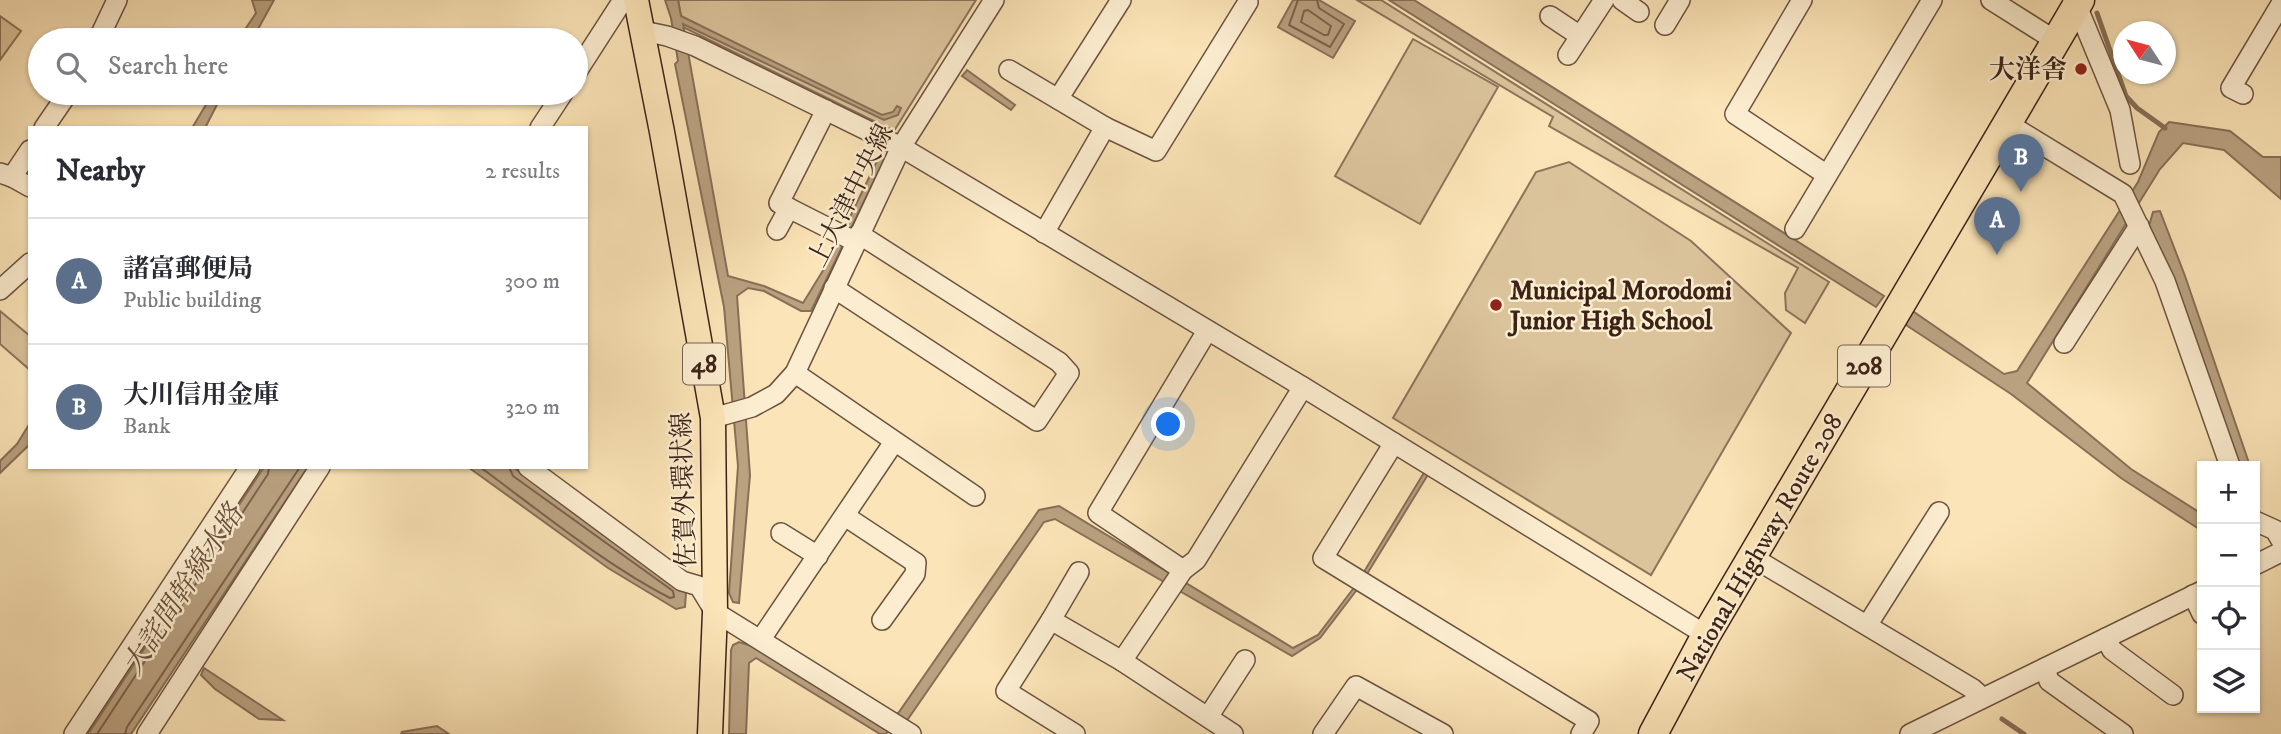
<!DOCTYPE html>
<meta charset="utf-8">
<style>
body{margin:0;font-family:"IM FELL DW Pica","Noto Serif JP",serif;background:#f2f2f3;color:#2b2b33}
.controls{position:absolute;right:21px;bottom:21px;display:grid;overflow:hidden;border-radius:0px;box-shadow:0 2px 5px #0004}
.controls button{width:63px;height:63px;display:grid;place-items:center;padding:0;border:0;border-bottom:2px solid #e1e1e2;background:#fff;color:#2b2b33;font:35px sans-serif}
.compass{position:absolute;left:2113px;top:21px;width:63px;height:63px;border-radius:50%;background:#fff;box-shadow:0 2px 5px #0004;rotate:306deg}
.you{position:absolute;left:1169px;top:425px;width:24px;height:24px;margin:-18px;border:5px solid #fff;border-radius:50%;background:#1a73e8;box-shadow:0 0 0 10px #1a73e833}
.badge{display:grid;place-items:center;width:46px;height:46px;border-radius:50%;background:#8f2418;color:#fff;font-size:23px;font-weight:700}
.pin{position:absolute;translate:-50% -58px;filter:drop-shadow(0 2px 4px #0008)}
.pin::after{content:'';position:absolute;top:37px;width:24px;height:21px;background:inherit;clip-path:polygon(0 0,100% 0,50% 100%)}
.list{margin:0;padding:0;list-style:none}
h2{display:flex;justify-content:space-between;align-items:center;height:91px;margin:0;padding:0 28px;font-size:30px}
h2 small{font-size:23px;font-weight:400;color:#7c7c81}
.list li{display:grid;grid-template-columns:46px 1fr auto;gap:21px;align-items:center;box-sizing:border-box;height:126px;padding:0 28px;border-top:2px solid #e1e1e2}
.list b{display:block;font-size:26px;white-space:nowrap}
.list p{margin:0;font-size:23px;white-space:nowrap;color:#7c7c81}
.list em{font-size:23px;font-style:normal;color:#7c7c81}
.icon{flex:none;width:38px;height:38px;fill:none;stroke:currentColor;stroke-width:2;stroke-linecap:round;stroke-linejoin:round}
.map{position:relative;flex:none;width:2281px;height:734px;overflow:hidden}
.search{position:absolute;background:#fff;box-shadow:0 2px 5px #0004;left:28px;top:28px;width:560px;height:77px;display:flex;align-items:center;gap:18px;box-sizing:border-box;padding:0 24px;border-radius:38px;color:#7c7c81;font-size:26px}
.panel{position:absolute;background:#fff;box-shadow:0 2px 5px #0004;left:28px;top:126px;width:560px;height:343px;border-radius:0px}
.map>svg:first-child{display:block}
.green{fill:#dbc39c;stroke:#8c735a;stroke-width:2}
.water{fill:#baa281;stroke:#886f57;stroke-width:2}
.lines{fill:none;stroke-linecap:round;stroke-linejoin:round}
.shore{stroke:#7b624c;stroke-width:2}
.stream{stroke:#886f57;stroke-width:5}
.minor-casing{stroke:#6c5340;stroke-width:22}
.major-casing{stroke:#3c2318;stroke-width:27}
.highway-casing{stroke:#3c2318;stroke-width:31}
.minor{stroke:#fcedd0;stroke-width:19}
.major{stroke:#fbe4b7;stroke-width:24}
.highway{stroke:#fbe4b7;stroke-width:28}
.poi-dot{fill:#8f2418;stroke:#fcedd0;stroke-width:2.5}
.labels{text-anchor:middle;stroke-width:5;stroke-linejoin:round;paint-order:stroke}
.shield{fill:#fcedd0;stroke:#76604f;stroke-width:2}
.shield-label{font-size:24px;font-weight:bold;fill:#3c2318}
.poi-label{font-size:26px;font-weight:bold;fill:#3c2318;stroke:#fcedd0;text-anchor:end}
.street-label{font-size:26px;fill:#3c2318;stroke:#fcedd0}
.water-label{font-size:28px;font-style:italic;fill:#684f3d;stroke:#fcedd0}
</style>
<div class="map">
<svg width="2281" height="734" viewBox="0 0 2281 734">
<rect width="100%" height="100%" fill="#fbe4b7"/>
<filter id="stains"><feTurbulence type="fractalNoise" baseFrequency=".00286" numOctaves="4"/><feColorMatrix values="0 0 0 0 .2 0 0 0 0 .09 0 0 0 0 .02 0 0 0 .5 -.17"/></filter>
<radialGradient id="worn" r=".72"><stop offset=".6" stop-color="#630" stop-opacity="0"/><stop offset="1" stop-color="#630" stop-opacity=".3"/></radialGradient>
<g class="green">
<polygon points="678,0 976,0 894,131 683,27"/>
<polygon points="1357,0 1381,0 1829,282 1805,323 1786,310 1785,293 1798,268 1549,126 1553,117"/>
<polygon points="0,16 21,31 0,60"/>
<polygon points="1413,39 1498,87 1420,224 1335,176"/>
<polygon points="1569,162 1691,241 1791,333 1651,575 1393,418 1536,172"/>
<polygon points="0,311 30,336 30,370 0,344"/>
</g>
<g class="water">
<polygon points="252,0 274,0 252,40 238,40 256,13"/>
<polygon points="665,0 678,0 681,16 882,115 893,112 897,106 901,108 898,115 884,120 683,24 728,276 764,286 803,303 827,264 880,155 885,158 811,311 801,311 764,291 748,288 737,296 750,475 739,603 733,602 729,593 738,466 724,307 675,64 678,61 671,18"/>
<polygon points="1293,0 1319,0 1355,21 1333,58 1278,27"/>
<polygon points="1389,0 1414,0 1884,296 1876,307"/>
<polygon points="967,70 1015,105 1011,110 962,76"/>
<polygon points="213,93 223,93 205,128 192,128"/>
<polygon points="2169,122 2230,131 2263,157 2281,157 2281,199 2224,150 2183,143 2160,169 2027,383 2131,469 2202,514 2202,531 2121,478 2011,394 1903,323 1911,310 2004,374 2017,371 2138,182 2159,132"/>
<polygon points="2160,211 2185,276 2250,466 2237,466 2149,226 2153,212"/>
<polygon points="30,423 30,444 0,473 0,461 17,444"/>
<polygon points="264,467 308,467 131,734 88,734"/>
<polygon points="468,467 513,467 686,592 685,607 676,609 608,568"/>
<polygon points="1425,471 1429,473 1359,587 1320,638 1292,656 1055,519 1044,522 908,719 885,734 880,734 756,658 749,663 746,734 729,734 731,650 733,645 739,642 755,647 883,727 899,712 1039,510 1059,506 1293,648 1318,635 1356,585"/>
<polygon points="204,668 283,720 259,719 215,689 201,675"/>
<polygon points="437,726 449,734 401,734 402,732"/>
</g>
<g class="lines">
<g class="shore">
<polyline points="1298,0 1289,25 1330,47 1344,24 1319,8 1317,0"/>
<polygon points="1308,10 1331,26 1328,35 1324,35 1301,22 1304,11"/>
<path d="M480,467C540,511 604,564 670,598L674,597L673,591L513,476L509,467"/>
<polyline points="97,734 268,474 269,467"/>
<polyline points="125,734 127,727 300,467"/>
</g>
<g class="stream">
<polyline points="2097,13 2126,96 2137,108 2165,128"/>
<polyline points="2002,719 2024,734"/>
</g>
<defs>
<g id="minor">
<polyline points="1622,0 1639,12"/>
<polyline points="1802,0 1735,114 1827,175"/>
<polyline points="1991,0 2056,41"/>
<polyline points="2073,0 2077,6 2120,110 2130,164"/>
<polyline points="1550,16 1580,36"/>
<polyline points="1665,25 1680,0"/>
<polyline points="643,31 667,36 695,46 901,147 1303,387 1706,635"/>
<polyline points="98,40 117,0"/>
<polyline points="1568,55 1604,0"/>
<polyline points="1009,70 1105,127"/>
<polyline points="576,73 623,0"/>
<polyline points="2243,94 2231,88 2281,4"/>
<polyline points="1058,99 1121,0"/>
<polyline points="826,110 779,203 856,242"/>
<polyline points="2007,123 2123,194 2165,281 2230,466"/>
<polyline points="44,128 68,93"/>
<polyline points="540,128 563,93"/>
<polyline points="0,173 12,177 30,187"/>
<polyline points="12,177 30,150"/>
<polyline points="1795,229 1932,0"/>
<polyline points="777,230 789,208"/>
<polyline points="1044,233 1105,127 1156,151 1248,2"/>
<polyline points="834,288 1037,421 1069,373 1059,362 859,234"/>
<polyline points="0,290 30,263"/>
<polyline points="2064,343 2139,226"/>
<polyline points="795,373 975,496"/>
<polyline points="713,418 752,407 776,394 795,373 901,147 994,0"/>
<polyline points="1394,443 1323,558 1589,721 1581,734"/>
<polyline points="528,467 682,581 699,586 715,612 911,734"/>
<polyline points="845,516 916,563 915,574 882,620"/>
<polyline points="2255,521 2275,530 2281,540"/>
<polyline points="781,533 818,556"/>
<polyline points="1752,557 1973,689 1983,698"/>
<polyline points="2255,565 2281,552"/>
<polyline points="1183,570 1098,513 1207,331"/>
<polyline points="2193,595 2202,614"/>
<polyline points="1051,620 1079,572"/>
<polyline points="1868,624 1939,512"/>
<polyline points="2106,638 2112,650 2173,695"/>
<polyline points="761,639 894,442"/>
<polyline points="1122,661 1183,570 1196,560 1303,387"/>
<polyline points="2045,668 2049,681 2123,734"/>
<polyline points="1208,717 1245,660"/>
<polyline points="74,734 250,467"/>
<polyline points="147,734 320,467"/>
<polyline points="1075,734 1006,691 1051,620 1122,661 1233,734"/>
<polyline points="1323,734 1356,686 1443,734"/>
<polyline points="1910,734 2202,591"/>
</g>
<polyline id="major" points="636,0 662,132 713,418 715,612 710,734"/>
<polyline id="highway" points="1653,734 1706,635 2080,0"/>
</defs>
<use href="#minor" class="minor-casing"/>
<use href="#major" class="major-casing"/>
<use href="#highway" class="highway-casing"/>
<use href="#minor" class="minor"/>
<use href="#major" class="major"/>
<use href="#highway" class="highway"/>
</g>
<g class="poi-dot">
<circle cx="2081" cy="69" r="7"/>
<circle cx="1496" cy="305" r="7"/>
</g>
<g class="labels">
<g class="shield">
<rect x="683" y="343.5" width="42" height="41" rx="5"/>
<rect x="1838" y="345.5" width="52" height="41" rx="5"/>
</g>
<g class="shield-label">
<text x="704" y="372">48</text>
<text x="1864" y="374">208</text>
</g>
<g class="poi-label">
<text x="2067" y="78">大洋舎</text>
<text x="1510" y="299" text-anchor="start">Municipal Morodomi<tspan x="1510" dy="30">Junior High School</tspan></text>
</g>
<g class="street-label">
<text transform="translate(850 195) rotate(-63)" y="9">上大津中央線</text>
<text transform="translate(683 490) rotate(-92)" y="9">佐賀外環状線</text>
<text transform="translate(1759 547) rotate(-60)" y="9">National Highway Route 208</text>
</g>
<g class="water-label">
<text transform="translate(182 589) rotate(-57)" y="10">大詫間幹線水路</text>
</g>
</g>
<rect width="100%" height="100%" filter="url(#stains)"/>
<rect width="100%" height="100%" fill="url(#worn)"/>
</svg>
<div class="controls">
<button>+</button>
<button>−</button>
<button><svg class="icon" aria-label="locate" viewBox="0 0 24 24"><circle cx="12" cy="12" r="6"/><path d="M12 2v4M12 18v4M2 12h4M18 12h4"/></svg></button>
<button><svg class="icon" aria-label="layers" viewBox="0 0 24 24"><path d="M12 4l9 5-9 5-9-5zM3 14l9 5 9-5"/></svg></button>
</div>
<svg class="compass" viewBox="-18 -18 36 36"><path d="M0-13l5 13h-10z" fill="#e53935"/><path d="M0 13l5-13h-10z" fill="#7c7c81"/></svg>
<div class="you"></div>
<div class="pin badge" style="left:1997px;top:255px;background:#5c6f8a">A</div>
<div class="pin badge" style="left:2021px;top:192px;background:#5c6f8a">B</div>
<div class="search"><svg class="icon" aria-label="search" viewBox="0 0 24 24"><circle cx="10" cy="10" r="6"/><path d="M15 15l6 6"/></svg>Search here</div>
<section class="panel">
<h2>Nearby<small>2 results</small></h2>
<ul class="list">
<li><span class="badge" style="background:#5c6f8a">A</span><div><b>諸富郵便局</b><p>Public building</p></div><em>300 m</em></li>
<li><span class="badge" style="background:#5c6f8a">B</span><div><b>大川信用金庫</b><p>Bank</p></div><em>320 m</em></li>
</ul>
</section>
</div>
